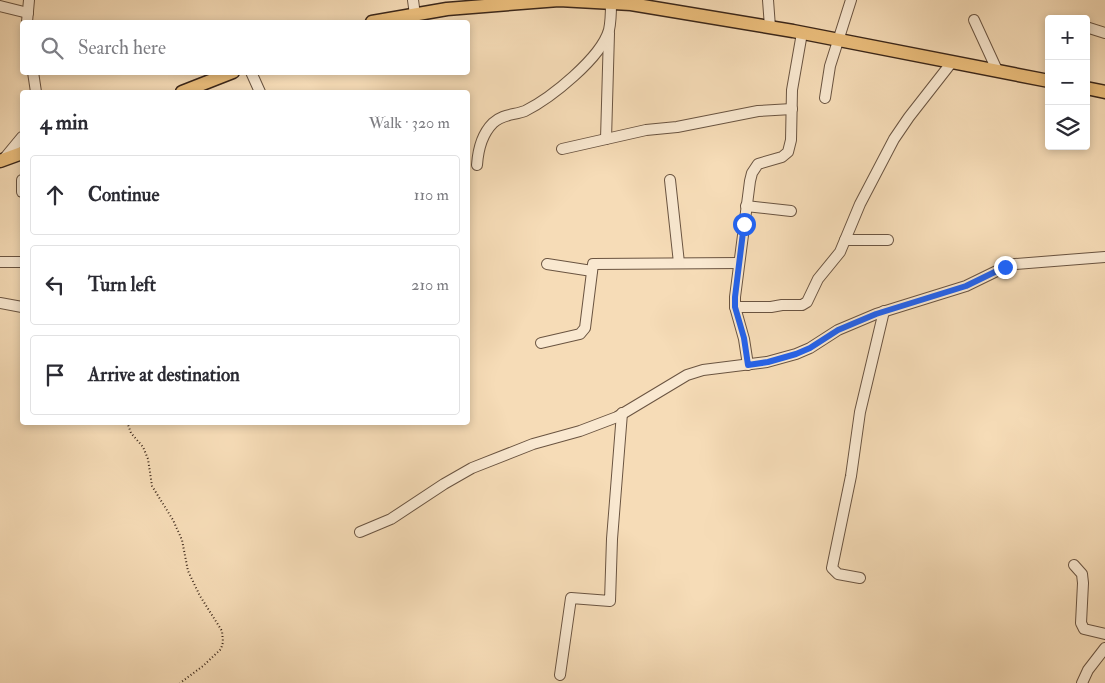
<!DOCTYPE html>
<meta charset="utf-8">
<style>
body{margin:0;font-family:"IM FELL Double Pica",serif;background:#f2f2f3;color:#2b2b33}
.controls{position:absolute;right:15px;top:15px;display:grid;overflow:hidden;border-radius:5px;box-shadow:0 2px 8px #0003}
.controls button{width:45px;height:45px;display:grid;place-items:center;padding:0;border:0;border-bottom:1px solid #e1e1e2;background:#fff;color:#2b2b33;font:25px sans-serif}
.stop{position:absolute;width:15px;height:15px;margin:-11px;border:4px solid #2563eb;border-radius:50%;background:#fff}
.stop.end{background:#2563eb;border-color:#fff;box-shadow:0 1px 5px #0008}
.list{margin:0;padding:0;list-style:none}
h2{display:flex;justify-content:space-between;align-items:center;height:65px;margin:0;padding:0 20px;font-size:21px}
h2 small{font-size:16px;font-weight:400;color:#7c7c81}
.list li{display:grid;grid-template-columns:32px 1fr auto;gap:15px;align-items:center;box-sizing:border-box;height:80px;margin:0 10px 10px;padding:0 10px;border:1px solid #e1e1e2;border-radius:5px}
.list b{display:block;font-size:19px;white-space:nowrap}
.list em{font-size:16px;font-style:normal;color:#7c7c81}
.icon{flex:none;width:28px;height:28px;fill:none;stroke:currentColor;stroke-width:2;stroke-linecap:round;stroke-linejoin:round}
.map{position:relative;flex:none;width:1105px;height:683px;overflow:hidden}
.search{position:absolute;background:#fff;box-shadow:0 2px 8px #0003;left:20px;top:20px;width:450px;height:55px;display:flex;align-items:center;gap:12px;box-sizing:border-box;padding:0 18px;border-radius:5px;color:#7c7c81;font-size:19px}
.panel{position:absolute;background:#fff;box-shadow:0 2px 8px #0003;left:20px;top:90px;width:450px;height:335px;border-radius:5px}
.map>svg:first-child{display:block}
.lines{fill:none;stroke-linecap:round;stroke-linejoin:round}
.minor-casing{stroke:#6a5441;stroke-width:12}
.major-casing{stroke:#3b271a;stroke-width:15}
.path{stroke:#3b271a;stroke-width:2;stroke-dasharray:1 2.5;stroke-linecap:butt}
.minor{stroke:#f9e8d0;stroke-width:10}
.major{stroke:#ebbe7c;stroke-width:12}
.route{stroke:#2563eb;stroke-width:6}
</style>
<div class="map">
<svg width="1105" height="683" viewBox="0 0 1105 683">
<rect width="100%" height="100%" fill="#f6dcb7"/>
<filter id="stains"><feTurbulence type="fractalNoise" baseFrequency=".004" numOctaves="4"/><feColorMatrix values="0 0 0 0 .2 0 0 0 0 .09 0 0 0 0 .02 0 0 0 .5 -.17"/></filter>
<radialGradient id="worn" r=".72"><stop offset=".6" stop-color="#630" stop-opacity="0"/><stop offset="1" stop-color="#630" stop-opacity=".3"/></radialGradient>
<g class="lines">
<defs>
<g id="minor">
<polyline points="413,0 415,15"/>
<polyline points="768,0 770,27"/>
<polyline points="0,6 28,13"/>
<polyline points="974,20 997,70"/>
<polyline points="27,22 29,0"/>
<polyline points="1086,27 1105,33"/>
<polyline points="33,72 36,92"/>
<polyline points="251,72 260,92"/>
<polyline points="825,98 830,66 851,0"/>
<polyline points="606,139 609,33"/>
<polyline points="562,149 646,130 677,127 758,111 792,109"/>
<polyline points="3,160 22,137"/>
<path d="M477,165C478,150 482,134 493,123C502,114 515,115 525,111C551,98 601,58 609,30C611,21 611,12 611,3"/>
<polyline points="22,180 22,192"/>
<polyline points="670,180 679,263"/>
<polyline points="746,206 791,211"/>
<polyline points="845,240 888,240"/>
<polyline points="0,262 22,262"/>
<polyline points="547,264 592,271"/>
<polyline points="0,303 22,307"/>
<polyline points="735,307 771,307 782,305 802,305 807,302 818,279 840,252 860,204 894,139 909,117 952,62"/>
<polyline points="541,343 580,334 585,328 593,264 739,263"/>
<polyline points="748,365 744,339 735,307 735,297 750,181 752,173 758,164 782,157 788,152 791,140 792,90 802,33"/>
<polyline points="360,532 391,519 444,484 472,468 533,444 580,431 617,417 687,375 703,370 767,362 796,354 810,348 838,330 876,314 966,286 1005,267 1015,264 1105,257"/>
<polyline points="1074,565 1082,574 1083,583 1081,623 1084,629 1105,634"/>
<polyline points="860,578 838,574 832,568 851,476 860,412 884,311"/>
<polyline points="560,675 571,598 610,601 612,539 622,413"/>
<polyline points="1082,683 1088,670 1105,648"/>
</g>
<g id="major">
<polyline points="372,22 447,9 559,0 631,4 793,31 1049,81"/>
<polyline points="1086,88 1105,92"/>
<polyline points="182,92 233,72"/>
<polyline points="0,161 22,153"/>
</g>
</defs>
<use href="#minor" class="minor-casing"/>
<use href="#major" class="major-casing"/>
<polyline class="path" points="127,422 131,433 143,447 148,459 152,486 173,520 182,540 188,571 200,596 222,631 223,642 221,649 203,666 180,683"/>
<use href="#minor" class="minor"/>
<use href="#major" class="major"/>
</g>
<g class="lines">
<polyline class="route" points="744,224 735,297 735,307 744,338 748,365 768,362 796,354 810,348 838,330 876,314 966,286 1005,267"/>
</g>
<rect width="100%" height="100%" filter="url(#stains)"/>
<rect width="100%" height="100%" fill="url(#worn)"/>
</svg>
<div class="controls">
<button>+</button>
<button>−</button>
<button><svg class="icon" aria-label="layers" viewBox="0 0 24 24"><path d="M12 4l9 5-9 5-9-5zM3 14l9 5 9-5"/></svg></button>
</div>
<div class="stop" style="left:744px;top:224px"></div>
<div class="stop end" style="left:1005px;top:267px"></div>
<div class="search"><svg class="icon" aria-label="search" viewBox="0 0 24 24"><circle cx="10" cy="10" r="6"/><path d="M15 15l6 6"/></svg>Search here</div>
<section class="panel">
<h2>4 min<small>Walk · 320 m</small></h2>
<ul class="list">
<li><svg class="icon" aria-label="ahead" viewBox="0 0 24 24"><path d="M12 20V5M6 11l6-6 6 6"/></svg><div><b>Continue</b></div><em>110 m</em></li>
<li><svg class="icon" aria-label="left" viewBox="0 0 24 24"><path d="M17 20v-9H6M10 6l-5 5 5 5"/></svg><div><b>Turn left</b></div><em>210 m</em></li>
<li><svg class="icon" aria-label="arrive" viewBox="0 0 24 24"><path d="M6 21V4h12l-3 4 3 4H6"/></svg><div><b>Arrive at destination</b></div></li>
</ul>
</section>
</div>
